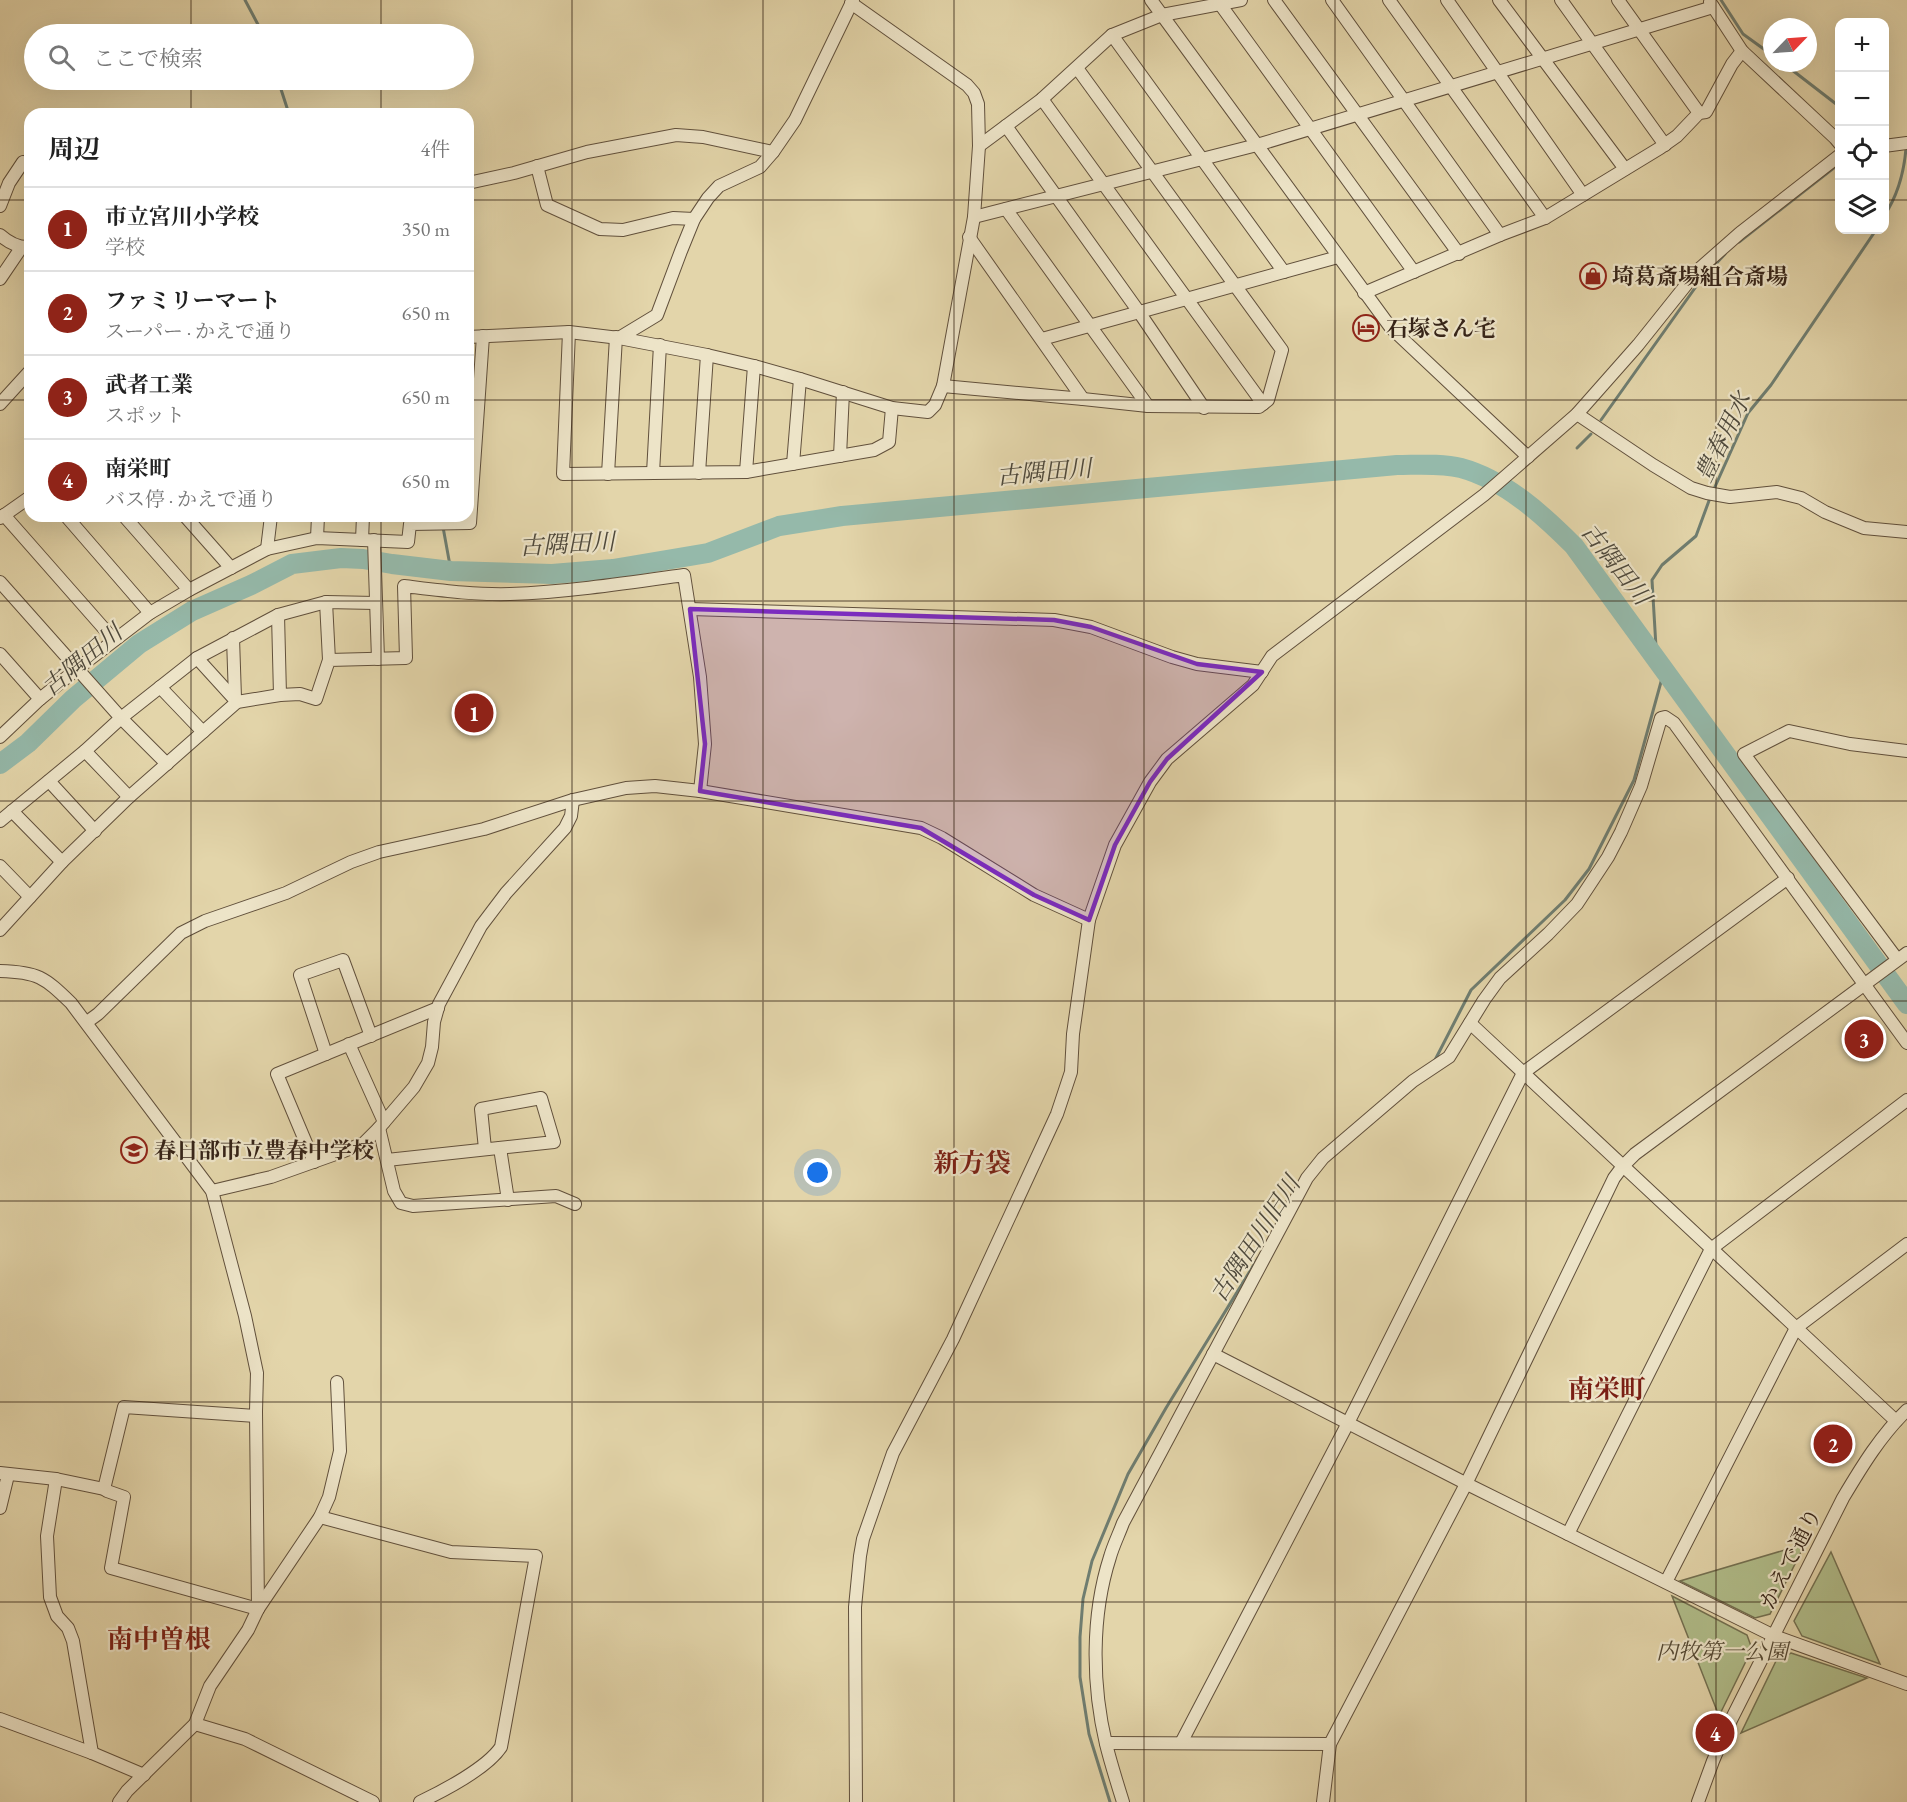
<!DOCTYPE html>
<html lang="ja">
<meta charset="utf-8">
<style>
body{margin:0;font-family:"EB Garamond","Noto Serif JP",serif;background:#f6f6f6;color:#222}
.controls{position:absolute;right:18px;top:18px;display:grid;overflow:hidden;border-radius:12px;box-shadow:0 6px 24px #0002}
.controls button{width:54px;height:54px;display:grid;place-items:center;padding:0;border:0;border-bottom:2px solid #e0e0e0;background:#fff;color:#222;font:30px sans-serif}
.compass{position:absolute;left:1763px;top:18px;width:54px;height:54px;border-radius:50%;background:#fff;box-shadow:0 6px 24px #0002;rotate:65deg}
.you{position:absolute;left:818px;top:1173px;width:21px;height:21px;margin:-15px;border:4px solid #fff;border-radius:50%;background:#1a73e8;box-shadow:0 0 0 9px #1a73e833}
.badge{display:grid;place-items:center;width:39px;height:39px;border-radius:50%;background:#8f2418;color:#fff;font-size:20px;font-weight:700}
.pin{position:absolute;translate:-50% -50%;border:3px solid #fff;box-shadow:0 2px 6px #0006}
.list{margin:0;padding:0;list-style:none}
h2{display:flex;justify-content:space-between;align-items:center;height:78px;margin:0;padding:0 24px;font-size:26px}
h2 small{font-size:20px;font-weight:400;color:#767676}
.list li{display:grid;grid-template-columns:39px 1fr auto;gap:18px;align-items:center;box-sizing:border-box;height:84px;padding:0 24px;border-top:2px solid #e0e0e0}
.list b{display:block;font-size:22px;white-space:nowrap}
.list p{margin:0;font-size:20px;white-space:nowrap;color:#767676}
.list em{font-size:20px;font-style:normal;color:#767676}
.icon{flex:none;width:33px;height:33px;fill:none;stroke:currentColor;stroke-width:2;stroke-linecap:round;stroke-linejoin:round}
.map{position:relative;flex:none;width:1907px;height:1802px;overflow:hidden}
.search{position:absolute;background:#fff;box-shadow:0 6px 24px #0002;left:24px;top:24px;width:450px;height:66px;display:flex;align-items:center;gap:15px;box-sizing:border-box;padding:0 21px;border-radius:33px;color:#767676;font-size:22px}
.panel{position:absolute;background:#fff;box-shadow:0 6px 24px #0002;left:24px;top:108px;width:450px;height:414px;border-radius:18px}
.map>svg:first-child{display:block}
.green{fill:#b1be8b;stroke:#747152;stroke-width:1.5}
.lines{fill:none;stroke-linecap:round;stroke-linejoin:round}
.stream{stroke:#6f7d70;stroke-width:3}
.river{stroke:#95b9aa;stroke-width:20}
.minor-casing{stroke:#61503c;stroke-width:14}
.minor{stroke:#ede4c8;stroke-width:12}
.marked{fill:#7b2cbf;fill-opacity:0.2;stroke:#7b2cbf;stroke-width:4.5;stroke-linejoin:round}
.grid{fill:none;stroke:#362418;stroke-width:1.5;stroke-opacity:0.55}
.labels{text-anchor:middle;stroke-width:4.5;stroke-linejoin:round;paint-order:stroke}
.poi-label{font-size:22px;font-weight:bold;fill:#362418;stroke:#ede4c8;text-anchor:start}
.street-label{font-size:22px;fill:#362418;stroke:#ede4c8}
.park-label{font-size:22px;font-style:italic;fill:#554a35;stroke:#ede4c8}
.water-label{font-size:24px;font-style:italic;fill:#4e493c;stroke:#ede4c8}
.quarter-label{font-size:26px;font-weight:bold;fill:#7a1f14;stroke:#ede4c8}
</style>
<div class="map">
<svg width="1907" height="1802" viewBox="0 0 1907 1802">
<rect width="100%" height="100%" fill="#e3d5aa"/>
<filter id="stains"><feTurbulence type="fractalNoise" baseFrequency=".00333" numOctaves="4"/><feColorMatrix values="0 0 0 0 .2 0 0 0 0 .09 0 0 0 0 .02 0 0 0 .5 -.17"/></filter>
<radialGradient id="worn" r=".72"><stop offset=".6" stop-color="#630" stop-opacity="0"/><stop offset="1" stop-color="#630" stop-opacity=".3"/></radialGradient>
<g class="green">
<polygon points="1805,1544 1770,1614 1755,1618 1680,1581"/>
<polygon points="1831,1552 1880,1664 1802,1636 1794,1621"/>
<polygon points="1672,1596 1747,1635 1752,1649 1719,1716"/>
<polygon points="1791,1653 1867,1678 1741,1733 1776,1661"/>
</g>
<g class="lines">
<g class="stream">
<polyline points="245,0 263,34"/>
<polyline points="1721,0 1743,34 1772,55"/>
<polyline points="1783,63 1840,107"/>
<polyline points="278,80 289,114"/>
<path d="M1884,216C1898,195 1904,173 1906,148"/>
<polyline points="1739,242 1835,167"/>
<polyline points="1601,420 1700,281 1725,254"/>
<polyline points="1577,448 1591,434"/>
<polyline points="1714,489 1748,413 1771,385 1876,230"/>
<polyline points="443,527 451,571"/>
<polyline points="1435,1060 1471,990 1565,900 1589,869 1634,780 1664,671 1656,647 1652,580 1662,565 1696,536 1710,498"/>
<polyline points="1110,1802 1089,1734 1080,1677 1080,1637 1083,1599 1092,1561 1128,1474 1166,1408 1258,1258"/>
</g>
<path class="river" d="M0,764L28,743L73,699L139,644L192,611L251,585L292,564L341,558L363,559L392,564L451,571L552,574L613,569L708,553L779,526L842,516L1397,465C1417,465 1441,463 1461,468C1505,480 1543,515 1574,546L1907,1004"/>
<defs>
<g id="minor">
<polyline points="1151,0 1391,328 1528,457"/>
<polyline points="1274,0 1459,254"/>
<polyline points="1332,0 1500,235"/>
<polyline points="1389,0 1545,218"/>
<polyline points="1447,0 1583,195"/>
<polyline points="1499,0 1625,169"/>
<polyline points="1561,0 1665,145"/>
<polyline points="1618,0 1699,113"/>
<polyline points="1710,2 1742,51 1835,138 1840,144"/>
<polyline points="1220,4 1414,272"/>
<polyline points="1112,35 1284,272"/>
<polyline points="1042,99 1263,404"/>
<polyline points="1006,126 1139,312 1204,408"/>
<polyline points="979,146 1042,99 1112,35 1162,15 1241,0"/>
<polyline points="1884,146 1907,143"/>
<polyline points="537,166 547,205 600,229 623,230 673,218 694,219"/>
<polyline points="468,183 514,173 587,152 676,135 703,137 773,152"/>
<polyline points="0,206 9,183 23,162"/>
<polyline points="1006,209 1148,406"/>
<polyline points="974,217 1257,145 1713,7"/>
<path d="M0,235C9,243 18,248 30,247"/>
<polyline points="969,237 1083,399"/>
<polyline points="0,279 21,248"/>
<polyline points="1364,293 1500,235 1545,218 1660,148 1677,136 1699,113 1706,112 1732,64 1742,51"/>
<polyline points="569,332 563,474 746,472 874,450 889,442 892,408"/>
<polyline points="468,337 569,332 619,338 707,355 754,366 800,379 892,408 928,412 935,405 943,386 974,217 979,146 978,104 974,93 967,85 851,3"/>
<polyline points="619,338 657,315 681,251 694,219 708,198 719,186 760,167 773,152 795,120 853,0"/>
<polyline points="1042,339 1338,257"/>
<polyline points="943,386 1083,399 1148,406 1259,407 1268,400 1282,350 1077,68"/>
<polyline points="0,404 30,371"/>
<polyline points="1577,414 1653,465 1691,488 1707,493 1730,497 1777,492 1801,498 1825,512 1864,528 1907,532"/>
<polyline points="840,456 843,392"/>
<polyline points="793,464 800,379"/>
<polyline points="746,472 754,366"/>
<polyline points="653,473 660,345"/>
<polyline points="699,473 707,355"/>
<polyline points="608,474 616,337"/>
<polyline points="4,515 114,640"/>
<polyline points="66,516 150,613"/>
<polyline points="124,516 189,590"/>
<polyline points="185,516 231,568"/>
<polyline points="0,518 30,497"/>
<polyline points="317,538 318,516"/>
<polyline points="362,540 363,516"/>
<polyline points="374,540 378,659"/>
<polyline points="267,549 271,516"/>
<polyline points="0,582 121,718 167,764"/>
<polyline points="690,609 1054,620 1091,627 1172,657 1197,664 1262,672"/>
<polyline points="278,615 280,695"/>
<polyline points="233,638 235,698"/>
<polyline points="0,654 40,699"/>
<polyline points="197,658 237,702"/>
<polyline points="329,660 326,602 375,603"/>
<polyline points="160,687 203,732"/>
<polyline points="0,737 40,699 77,669 150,613 189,590 267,549 317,538 408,542 410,524 470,523 483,336"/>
<polyline points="85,751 129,797"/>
<polyline points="49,781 95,831"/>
<polyline points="12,811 62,862"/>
<polyline points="0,821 85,751 121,718 197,658 278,615 326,602"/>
<polyline points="0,866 30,897"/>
<path d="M0,930L62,862L129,797L237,702L280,695L300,694L316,699L329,660L406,658L404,586C438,590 474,595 510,594C568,592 627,583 684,575L700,677L705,744L700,791"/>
<polyline points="1897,959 1744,754 1789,731 1850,744 1907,751"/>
<path d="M0,971C38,972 44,977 71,1003L212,1191L245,1316L257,1373L256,1411L258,1609"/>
<polyline points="87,1022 98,1014 181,933 205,921 286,893 351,862 379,852 484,829 573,800 626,788 655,786 700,791 921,828 942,838 1034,895 1089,920"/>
<polyline points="1470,1023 1896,1421"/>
<polyline points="349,1044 384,1122"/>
<polyline points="326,1054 300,975 343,960 371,1036"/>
<polyline points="379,1128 394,1191 401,1203 413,1206 556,1196 575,1204"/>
<polyline points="500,1148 508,1200"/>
<polyline points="387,1160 554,1142 541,1098 481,1109 485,1149"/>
<polyline points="314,1162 277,1074 438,1008"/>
<polyline points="212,1191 271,1177 344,1151 364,1143 379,1128 414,1087 428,1063 432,1047 434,1022 439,1004 481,926 506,893 565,828 571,816 573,800"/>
<polyline points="1213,1354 1471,1486 1774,1636 1907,1684"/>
<polyline points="0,1473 56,1479 104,1489 107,1491 124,1497 111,1568 258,1609"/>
<polyline points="56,1479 47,1536 50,1597 57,1616 68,1628 73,1641 92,1753"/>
<polyline points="104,1489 124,1407 256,1416"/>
<polyline points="0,1508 8,1475"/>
<path d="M320,1517L451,1552L536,1556L501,1747C487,1768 443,1791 420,1802"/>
<polyline points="1568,1534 1711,1249 1907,1100"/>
<polyline points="1666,1582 1796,1328 1907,1244"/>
<polyline points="0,1719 92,1753 144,1775"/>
<polyline points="195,1724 245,1739 373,1802"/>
<polyline points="1106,1743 1330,1744"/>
<polyline points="1181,1743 1348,1423 1523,1073 1788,878"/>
<polyline points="119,1802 127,1791 195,1724 210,1686 248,1630 258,1609 320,1517 329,1497 340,1451 337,1382"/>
<polyline points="856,1802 855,1607 860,1556 863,1539 893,1453 953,1339 1057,1114 1071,1072 1073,1034 1089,920 1115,845 1150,782 1167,759 1253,685 1272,656 1484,495 1577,414 1638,345 1698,270 1740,233 1840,155"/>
<path d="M1123,1802C1117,1783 1111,1764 1106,1744C1092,1685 1091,1616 1110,1557C1113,1546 1119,1534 1123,1523L1307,1178L1323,1158L1413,1081L1449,1057L1484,1000L1500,978L1548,934L1577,904L1608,857L1621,832L1641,786L1661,718L1665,717L1674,723L1907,1043"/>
<polyline points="1323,1802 1330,1744 1466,1484 1614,1178 1623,1166 1635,1154 1907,953"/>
<path d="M1698,1802L1713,1761L1727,1728L1843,1498C1862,1466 1881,1435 1907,1410"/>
</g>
</defs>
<use href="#minor" class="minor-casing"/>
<use href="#minor" class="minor"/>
</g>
<path class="marked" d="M690,609L1054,620L1091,627L1197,664L1262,672L1167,759L1150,782L1115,845L1089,920L1034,895L921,828L700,791L705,744Z"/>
<path class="grid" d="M191,0V34M381,0V34M572,0V1802M763,0V1802M954,0V1802M1144,0V1802M1335,0V1802M1526,0V1802M1716,0V1802M191,80V114M381,80V114M0,200H30M468,200H1840M1884,200H1907M0,400H30M468,400H1907M191,516V1802M381,516V1802M0,601H1907M0,801H1907M0,1001H1907M0,1201H1907M0,1402H1907M0,1602H1907"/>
<defs>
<symbol id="shop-ring" viewBox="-11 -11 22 22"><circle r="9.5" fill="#ede4c8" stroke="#8f2418" stroke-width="1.5"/><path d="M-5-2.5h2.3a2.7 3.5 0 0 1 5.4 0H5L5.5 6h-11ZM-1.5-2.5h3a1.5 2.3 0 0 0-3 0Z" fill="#8f2418"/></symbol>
<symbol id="hotel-ring" viewBox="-11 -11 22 22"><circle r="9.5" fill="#ede4c8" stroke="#8f2418" stroke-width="1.5"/><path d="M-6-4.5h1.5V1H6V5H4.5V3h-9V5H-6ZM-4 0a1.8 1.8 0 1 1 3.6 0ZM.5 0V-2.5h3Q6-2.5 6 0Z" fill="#8f2418"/></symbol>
<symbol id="school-ring" viewBox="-11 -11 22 22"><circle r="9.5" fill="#ede4c8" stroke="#8f2418" stroke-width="1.5"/><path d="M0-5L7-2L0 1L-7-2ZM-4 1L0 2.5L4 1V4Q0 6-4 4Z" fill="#8f2418"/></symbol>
</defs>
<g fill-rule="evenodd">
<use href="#shop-ring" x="1578" y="261" width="30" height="30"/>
<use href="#hotel-ring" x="1351" y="313" width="30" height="30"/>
<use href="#school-ring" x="119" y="1135" width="30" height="30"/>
</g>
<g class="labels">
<g class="poi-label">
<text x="1612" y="284">埼葛斎場組合斎場</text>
<text x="1386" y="336">石塚さん宅</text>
<text x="154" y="1158">春日部市立豊春中学校</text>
</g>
<g class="street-label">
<text transform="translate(1790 1558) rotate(-63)" y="8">かえで通り</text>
</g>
<g class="park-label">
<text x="1722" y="1659">内牧第一公園</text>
</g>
<g class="water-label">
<text transform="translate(1723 437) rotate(-64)" y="8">豊春用水</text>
<text transform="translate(1044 472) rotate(-5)" y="8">古隅田川</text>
<text transform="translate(567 544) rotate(-3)" y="8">古隅田川</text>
<text transform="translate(1616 564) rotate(52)" y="8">古隅田川</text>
<text transform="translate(82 660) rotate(-40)" y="8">古隅田川</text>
<text transform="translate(1255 1239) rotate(-57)" y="8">古隅田川旧川</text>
</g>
<g class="quarter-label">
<text x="972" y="1172">新方袋</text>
<text x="1607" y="1398">南栄町</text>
<text x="159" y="1648">南中曽根</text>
</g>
</g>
<rect width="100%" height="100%" filter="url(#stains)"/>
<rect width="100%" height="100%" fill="url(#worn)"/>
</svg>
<div class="controls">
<button>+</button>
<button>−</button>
<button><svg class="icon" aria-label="locate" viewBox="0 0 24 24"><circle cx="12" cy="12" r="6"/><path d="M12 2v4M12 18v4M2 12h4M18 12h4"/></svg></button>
<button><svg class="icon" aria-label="layers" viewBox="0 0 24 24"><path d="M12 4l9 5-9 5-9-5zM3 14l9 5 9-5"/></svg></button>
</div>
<svg class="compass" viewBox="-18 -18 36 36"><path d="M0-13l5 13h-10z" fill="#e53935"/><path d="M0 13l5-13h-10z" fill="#767676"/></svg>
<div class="you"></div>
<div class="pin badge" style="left:474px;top:713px">1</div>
<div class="pin badge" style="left:1833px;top:1444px">2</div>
<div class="pin badge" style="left:1864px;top:1039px">3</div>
<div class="pin badge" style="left:1715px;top:1733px">4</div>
<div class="search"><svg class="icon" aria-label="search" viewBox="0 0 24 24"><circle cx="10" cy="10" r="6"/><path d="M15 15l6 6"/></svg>ここで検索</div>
<section class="panel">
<h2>周辺<small>4件</small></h2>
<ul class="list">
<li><span class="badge">1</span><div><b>市立宮川小学校</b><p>学校</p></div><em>350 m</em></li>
<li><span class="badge">2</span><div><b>ファミリーマート</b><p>スーパー · かえで通り</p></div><em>650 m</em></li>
<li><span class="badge">3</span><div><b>武者工業</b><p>スポット</p></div><em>650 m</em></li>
<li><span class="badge">4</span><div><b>南栄町</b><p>バス停 · かえで通り</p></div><em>650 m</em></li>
</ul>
</section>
</div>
